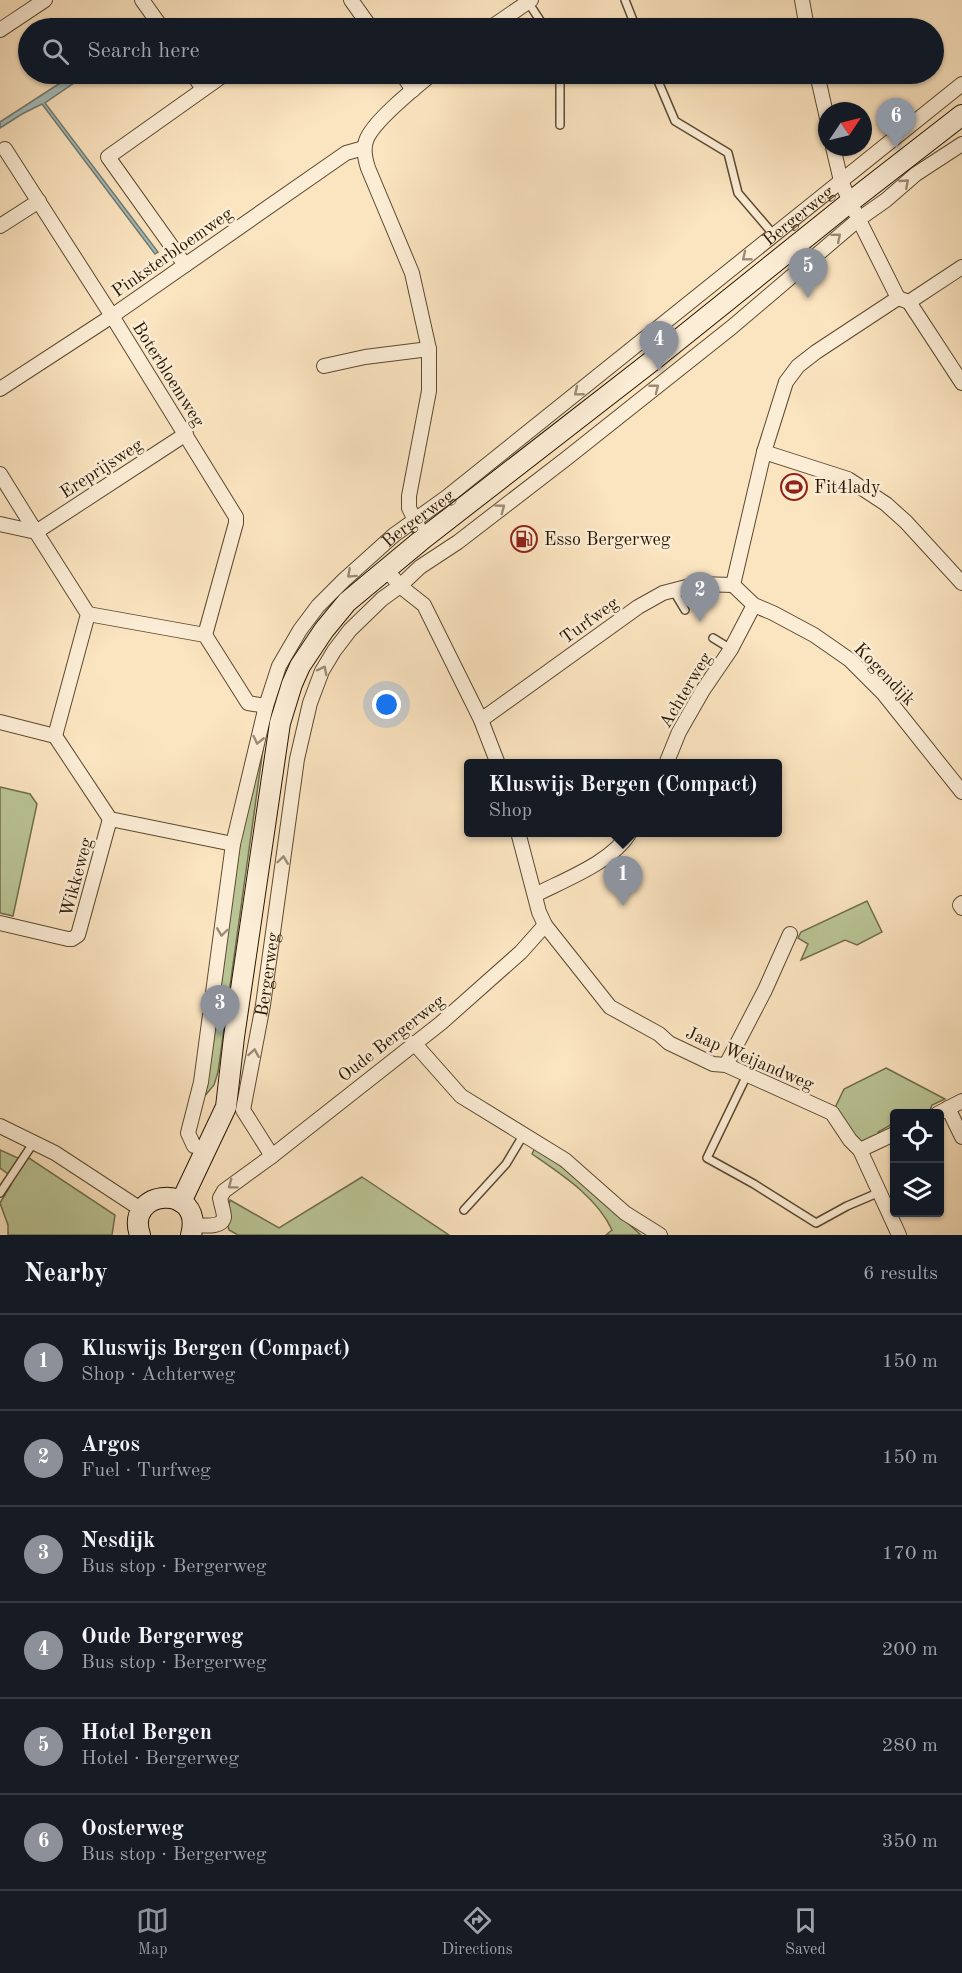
<!DOCTYPE html>
<meta charset="utf-8">
<style>
body{margin:0;font-family:"Old Standard TT",serif;background:#20242c;color:#f1f3f6}
.controls{position:absolute;right:18px;bottom:18px;display:grid;overflow:hidden;border-radius:6px;box-shadow:0 2px 4px #0004}
.controls button{width:54px;height:54px;display:grid;place-items:center;padding:0;border:0;border-bottom:2px solid #363941;background:#171b24;color:#f1f3f6;font:30px sans-serif}
.compass{position:absolute;left:818px;top:102px;width:54px;height:54px;border-radius:50%;background:#171b24;box-shadow:0 2px 4px #0004;rotate:55deg}
.you{position:absolute;left:387px;top:705px;width:21px;height:21px;margin:-15px;border:4px solid #fff;border-radius:50%;background:#1a73e8;box-shadow:0 0 0 9px #1a73e833}
.badge{display:grid;place-items:center;width:39px;height:39px;border-radius:50%;background:#8c9099;color:#fff;font-size:20px;font-weight:700}
.pin{position:absolute;translate:-50% -50px;filter:drop-shadow(0 2px 3px #0008)}
.pin::after{content:'';position:absolute;top:32px;width:21px;height:18px;background:inherit;clip-path:polygon(0 0,100% 0,50% 100%)}
.popup{position:absolute;left:464px;top:759px;width:318px;height:78px;box-sizing:border-box;display:grid;place-content:center;border-radius:6px;background:#171b24;filter:drop-shadow(0 2px 4px #0005);font-size:20px;white-space:nowrap;color:#9ea1a6}
.popup b{font-size:22px;color:#f1f3f6}
.popup::after{content:'';position:absolute;left:50%;top:100%;margin-left:-12px;border:12px solid transparent;border-top-color:#171b24}
.list{margin:0;padding:0;list-style:none}
h2{display:flex;justify-content:space-between;align-items:center;height:78px;margin:0;padding:0 24px;font-size:26px}
h2 small{font-size:20px;font-weight:400;color:#9ea1a6}
.list li{display:grid;grid-template-columns:39px 1fr auto;gap:18px;align-items:center;box-sizing:border-box;height:96px;padding:0 24px;border-top:2px solid #363941}
.list b{display:block;font-size:22px;white-space:nowrap}
.list p{margin:0;font-size:20px;white-space:nowrap;color:#9ea1a6}
.list em{font-size:20px;font-style:normal;color:#9ea1a6}
.icon{flex:none;width:33px;height:33px;fill:none;stroke:currentColor;stroke-width:2;stroke-linecap:round;stroke-linejoin:round}
.map{position:relative;flex:none;width:962px;height:1235px;overflow:hidden}
.search{position:absolute;background:#171b24;box-shadow:0 2px 4px #0004;left:18px;right:18px;top:18px;height:66px;display:flex;align-items:center;gap:15px;box-sizing:border-box;padding:0 21px;border-radius:33px;color:#9ea1a6;font-size:22px}
.sheet{height:654px;background:#171b24}
nav{display:flex;justify-content:space-around;align-items:center;box-sizing:border-box;height:84px;border-top:2px solid #363941;background:#171b24;font-size:16px;color:#9ea1a6}
nav a{display:grid;justify-items:center;gap:3px}
nav .on{color:#8c9099}
.map>svg:first-child{display:block}
.green{fill:#bac596;stroke:#706e4b;stroke-width:1.5}
.water{fill:#a3bcbc;stroke:#717a71;stroke-width:1.5}
.lines{fill:none;stroke-linecap:round;stroke-linejoin:round}
.service-casing{stroke:#5b4a30;stroke-width:10}
.minor-casing{stroke:#5b4a30;stroke-width:16}
.secondary-casing{stroke:#261600;stroke-width:22}
.service{stroke:#fcedd6;stroke-width:7}
.minor{stroke:#fcedd6;stroke-width:14}
.secondary{stroke:#fcedd6;stroke-width:20}
.oneway{stroke:#9c8c76}
.labels{text-anchor:middle;stroke-width:5;stroke-linejoin:round;paint-order:stroke}
.street-label{font-size:18px;fill:#261600;stroke:#fcedd6}
.poi-label{font-size:18px;fill:#261600;stroke:#fcedd6;text-anchor:start}
</style>
<div class="map">
<svg width="962" height="1235" viewBox="0 0 962 1235">
<rect width="100%" height="100%" fill="#fbe4c0"/>
<filter id="stains"><feTurbulence type="fractalNoise" baseFrequency=".00333" numOctaves="4"/><feColorMatrix values="0 0 0 0 .2 0 0 0 0 .09 0 0 0 0 .02 0 0 0 .5 -.17"/></filter>
<radialGradient id="worn" r=".72"><stop offset=".6" stop-color="#630" stop-opacity="0"/><stop offset="1" stop-color="#630" stop-opacity=".3"/></radialGradient>
<g class="green">
<polygon points="264,742 218,1072 214,1085 203,1098 241,837"/>
<polygon points="0,787 30,794 37,804 13,916 0,913"/>
<polygon points="867,901 882,932 857,945 845,940 801,960 808,944 798,938 801,932"/>
<polygon points="886,1068 945,1099 932,1105 930,1110 925,1112 922,1110 914,1113 894,1114 894,1123 878,1132 879,1136 864,1142 856,1140 834,1110 844,1089"/>
<path d="M536,1146L590,1189L641,1235H606L612,1230C597,1197 561,1174 532,1154Z"/>
<polygon points="0,1150 20,1159 29,1158 115,1215 112,1235 8,1235 8,1225 0,1203 11,1185 8,1174 0,1168"/>
<polygon points="362,1177 449,1235 238,1235 229,1230 226,1217 230,1200 279,1228"/>
</g>
<polygon class="water" points="74,74 87,74 45,103 158,252 155,254 42,104 22,114 0,128 0,122"/>
<g class="lines">
<defs>
<g id="service">
<polyline points="625,0 636,28"/>
<polyline points="528,2 545,28"/>
<polyline points="560,74 560,125"/>
<polyline points="655,74 675,121 728,153 738,193 774,235"/>
<polyline points="673,590 685,610"/>
<polyline points="713,638 731,649"/>
<polyline points="747,1075 707,1158 754,1184 816,1223 847,1206 880,1192"/>
<polyline points="0,1193 34,1142"/>
<polyline points="464,1210 506,1164 524,1134"/>
</g>
<g id="minor">
<polyline points="142,0 162,28"/>
<polyline points="351,0 371,28"/>
<polyline points="802,0 807,28"/>
<polyline points="490,28 531,0"/>
<polyline points="0,30 45,0"/>
<polyline points="193,74 203,89"/>
<polyline points="402,74 413,90"/>
<polyline points="817,74 827,118"/>
<polyline points="833,147 841,181 850,202 898,298"/>
<polyline points="5,149 112,316 236,517 236,523 205,635"/>
<polyline points="0,226 39,201"/>
<polyline points="185,265 108,157 225,74"/>
<polyline points="898,298 909,302 962,383"/>
<polyline points="909,302 962,267"/>
<polyline points="324,366 365,357 429,349"/>
<polyline points="0,389 112,316 346,153 364,148"/>
<polyline points="764,452 848,479 886,504 906,522 962,583"/>
<polyline points="0,474 36,532 186,434"/>
<polyline points="0,524 36,532 88,614 55,736"/>
<path d="M418,526L409,508V496L429,391V349L412,273L368,168C365,159 363,150 366,141C372,122 416,87 432,74"/>
<polyline points="386,569 400,586 424,605 481,720 498,764"/>
<polyline points="733,585 764,452 786,382 798,366 816,352 898,298"/>
<polyline points="733,585 754,605 773,613 814,635 850,660 883,693 962,792"/>
<polyline points="88,614 205,635 248,703 266,706"/>
<polyline points="481,720 638,607 663,593 698,584 733,585"/>
<polyline points="0,722 55,736 110,819"/>
<polyline points="666,764 679,732 703,690 731,649 754,605"/>
<polyline points="110,819 233,844"/>
<path d="M535,895C564,880 613,862 630,832"/>
<polyline points="962,903 960,905 962,908"/>
<polyline points="0,923 68,939 72,939 78,935 110,819"/>
<polyline points="545,925 610,1007 659,1034 669,1043 713,1064 726,1065 832,1113 850,1140 860,1150 894,1134"/>
<polyline points="414,1043 461,1096 565,1160 625,1213 660,1235"/>
<polyline points="726,1065 765,990 790,934"/>
<polyline points="948,1108 962,1137"/>
<polyline points="937,1114 962,1101"/>
<polyline points="0,1126 55,1153 142,1210"/>
<path id="s1" d="M194,1146L188,1133L201,1082L233,844L266,706L279,666L300,630L318,606L344,580L394,535L447,497L962,84"/>
<polyline points="860,1150 899,1235"/>
<path id="s2" d="M272,1156L243,1110L263,1005L297,759L310,703L322,671L334,651L350,630L382,599L400,586L420,567L458,542L567,458L732,327L859,219L886,200L916,174L962,144"/>
<path d="M193,1225C201,1225 222,1229 224,1217C224,1212 221,1204 220,1198L224,1191L272,1156L441,1023L521,952L545,925L539,912L518,832"/>
</g>
<g id="secondary">
<polyline points="181,1202 226,1107 234,1037 280,723 292,684 300,666 324,630 347,602 424,538 652,361 850,202 962,115"/>
<path d="M140,1235C124,1188 205,1183 191,1235"/>
</g>
</defs>
<use href="#service" class="service-casing"/>
<use href="#minor" class="minor-casing"/>
<use href="#secondary" class="secondary-casing"/>
<use href="#service" class="service"/>
<use href="#minor" class="minor"/>
<use href="#secondary" class="secondary"/>
</g>
<defs><path id="oneway-chevron" d="M-2-3.5L2.5 0L-2 3.5" fill="none" stroke-width="1.6" stroke-linecap="round" stroke-linejoin="round" transform="scale(1.5)"/></defs>
<g class="oneway">
<use href="#oneway-chevron" transform="translate(905 183) rotate(-41)"/>
<use href="#oneway-chevron" transform="translate(837 237) rotate(-40)"/>
<use href="#oneway-chevron" transform="translate(746 257) rotate(141)"/>
<use href="#oneway-chevron" transform="translate(655 388) rotate(-38)"/>
<use href="#oneway-chevron" transform="translate(578 392) rotate(141)"/>
<use href="#oneway-chevron" transform="translate(501 508) rotate(-37)"/>
<use href="#oneway-chevron" transform="translate(351 574) rotate(138)"/>
<use href="#oneway-chevron" transform="translate(323 670) rotate(-63)"/>
<use href="#oneway-chevron" transform="translate(258 740) rotate(103)"/>
<use href="#oneway-chevron" transform="translate(283 860) rotate(-82)"/>
<use href="#oneway-chevron" transform="translate(222 932) rotate(98)"/>
<use href="#oneway-chevron" transform="translate(254 1053) rotate(-80)"/>
<use href="#oneway-chevron" transform="translate(232 1185) rotate(143)"/>
</g>
<defs>
<symbol id="stadium-ring" viewBox="-11 -11 22 22"><circle r="9.5" fill="#fcedd6" stroke="#8f2418" stroke-width="1.5"/><path d="M0-5a6.5 5 0 1 0 0 10a6.5 5 0 1 0 0-10ZM-3.5-1.8h7v3.6h-7Z" fill="#8f2418"/></symbol>
<symbol id="fuel-ring" viewBox="-11 -11 22 22"><circle r="9.5" fill="#fcedd6" stroke="#8f2418" stroke-width="1.5"/><path d="M-5.5-6h7V0h2V4h1.3V-2.5L3-4.5l.8-.8L6-3V5H2.5V1h-1V6h-7ZM-4.2-4.7v3.2H.2V-4.7Z" fill="#8f2418"/></symbol>
</defs>
<g fill-rule="evenodd">
<use href="#stadium-ring" x="779" y="472" width="30" height="30"/>
<use href="#fuel-ring" x="509" y="524" width="30" height="30"/>
</g>
<g class="labels">
<g class="street-label">
<text dy="6" stroke="none"><textPath href="#s1" startOffset="1182">Bergerweg</textPath></text>
<text transform="translate(172 252) rotate(-35)" y="6">Pinksterbloemweg</text>
<text transform="translate(169 374) rotate(58)" y="6">Boterbloemweg</text>
<text transform="translate(101 468) rotate(-33)" y="6">Ereprijsweg</text>
<text dy="6" stroke="none"><textPath href="#s1" startOffset="696">Bergerweg</textPath></text>
<text transform="translate(589 620) rotate(-36)" y="6">Turfweg</text>
<text transform="translate(885 674) rotate(46)" y="6">Kogendijk</text>
<text transform="translate(685 690) rotate(-59)" y="6">Achterweg</text>
<text transform="translate(76 877) rotate(-75)" y="6">Wikkeweg</text>
<text dy="6" stroke="none"><textPath href="#s2" startOffset="192">Bergerweg</textPath></text>
<text transform="translate(391 1038) rotate(-38)" y="6">Oude Bergerweg</text>
<text transform="translate(750 1058) rotate(23)" y="6">Jaap Weijandweg</text>
</g>
<g class="poi-label">
<text x="814" y="493">Fit4lady</text>
<text x="544" y="545">Esso Bergerweg</text>
</g>
</g>
<rect width="100%" height="100%" filter="url(#stains)"/>
<rect width="100%" height="100%" fill="url(#worn)"/>
</svg>
<div class="controls">
<button><svg class="icon" aria-label="locate" viewBox="0 0 24 24"><circle cx="12" cy="12" r="6"/><path d="M12 2v4M12 18v4M2 12h4M18 12h4"/></svg></button>
<button><svg class="icon" aria-label="layers" viewBox="0 0 24 24"><path d="M12 4l9 5-9 5-9-5zM3 14l9 5 9-5"/></svg></button>
</div>
<svg class="compass" viewBox="-18 -18 36 36"><path d="M0-13l5 13h-10z" fill="#e53935"/><path d="M0 13l5-13h-10z" fill="#9ea1a6"/></svg>
<div class="you"></div>
<div class="pin badge" style="left:623px;top:906px">1</div>
<div class="popup"><b>Kluswijs Bergen (Compact)</b>Shop</div>
<div class="pin badge" style="left:700px;top:622px">2</div>
<div class="pin badge" style="left:220px;top:1035px">3</div>
<div class="pin badge" style="left:659px;top:371px">4</div>
<div class="pin badge" style="left:808px;top:298px">5</div>
<div class="pin badge" style="left:896px;top:148px">6</div>
<div class="search"><svg class="icon" aria-label="search" viewBox="0 0 24 24"><circle cx="10" cy="10" r="6"/><path d="M15 15l6 6"/></svg>Search here</div>
</div>
<section class="sheet">
<h2>Nearby<small>6 results</small></h2>
<ul class="list">
<li><span class="badge">1</span><div><b>Kluswijs Bergen (Compact)</b><p>Shop · Achterweg</p></div><em>150 m</em></li>
<li><span class="badge">2</span><div><b>Argos</b><p>Fuel · Turfweg</p></div><em>150 m</em></li>
<li><span class="badge">3</span><div><b>Nesdijk</b><p>Bus stop · Bergerweg</p></div><em>170 m</em></li>
<li><span class="badge">4</span><div><b>Oude Bergerweg</b><p>Bus stop · Bergerweg</p></div><em>200 m</em></li>
<li><span class="badge">5</span><div><b>Hotel Bergen</b><p>Hotel · Bergerweg</p></div><em>280 m</em></li>
<li><span class="badge">6</span><div><b>Oosterweg</b><p>Bus stop · Bergerweg</p></div><em>350 m</em></li>
</ul>
</section>
<nav>
<a class="on"><svg class="icon" aria-label="map" viewBox="0 0 24 24"><path d="M3 6l6-2 6 2 6-2v14l-6 2-6-2-6 2zM9 4v14M15 6v14"/></svg>Map</a>
<a><svg class="icon" aria-label="directions" viewBox="0 0 24 24"><path d="M12 3l9 9-9 9-9-9zM9 14v-3h6M13 9l2 2-2 2"/></svg>Directions</a>
<a><svg class="icon" aria-label="saved" viewBox="0 0 24 24"><path d="M7 4h10v16l-5-4-5 4z"/></svg>Saved</a>
</nav>
